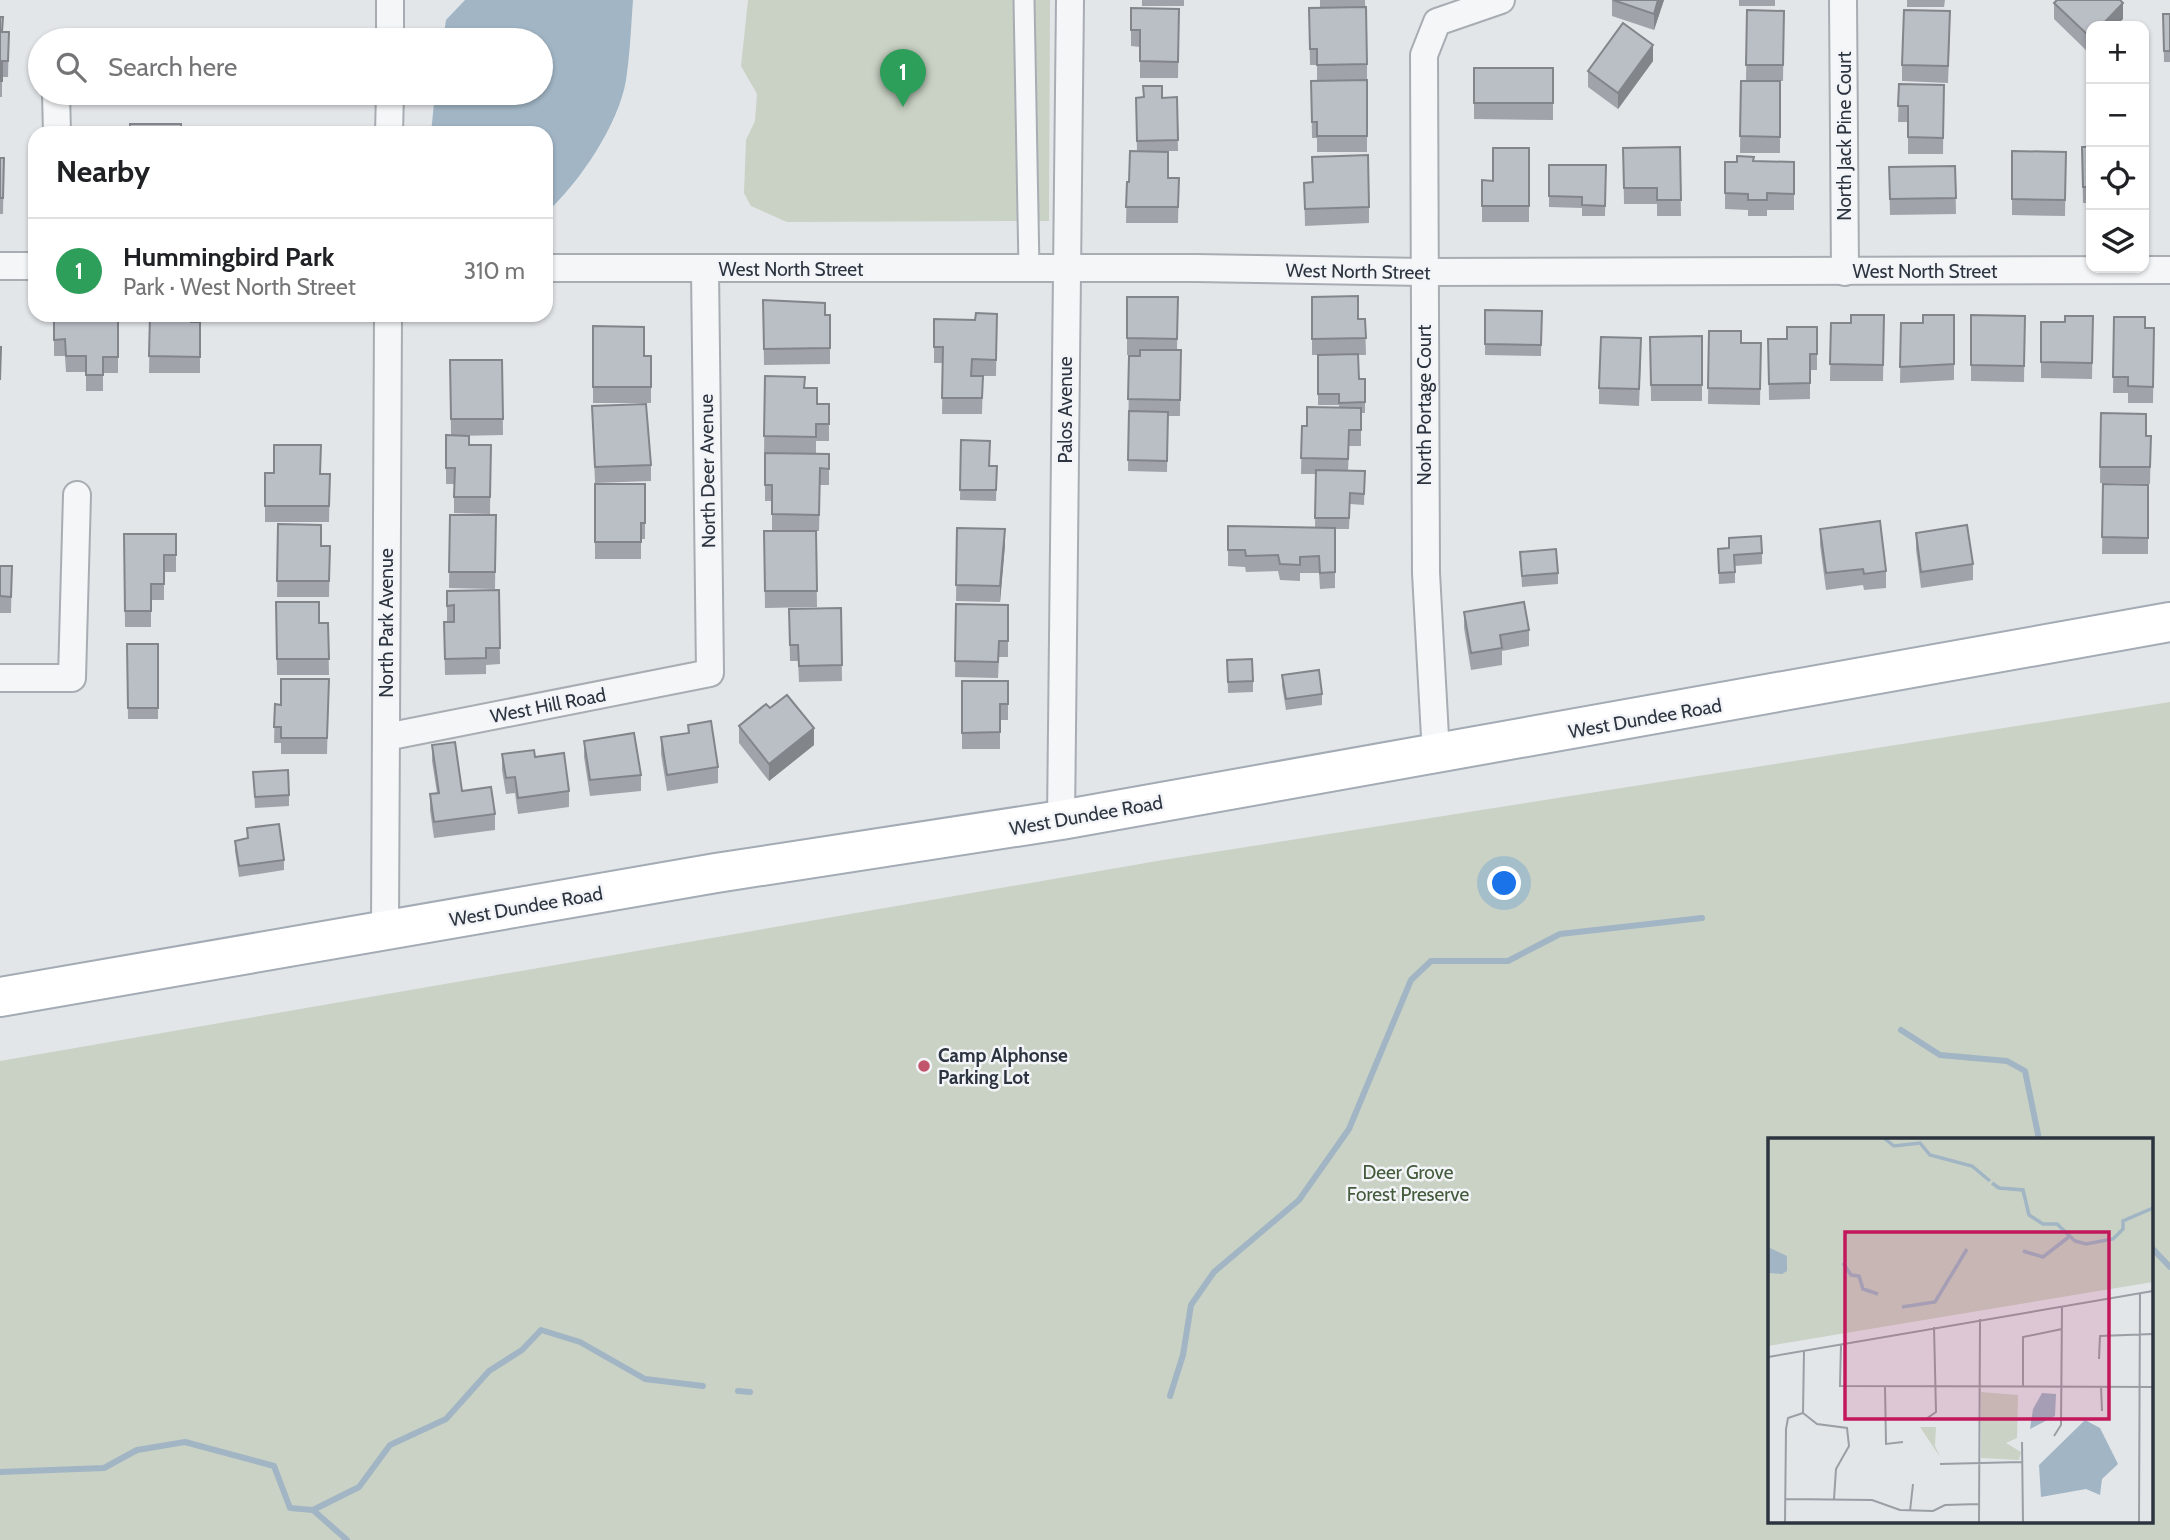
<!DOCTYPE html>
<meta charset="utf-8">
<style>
body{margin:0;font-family:Cabin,sans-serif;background:#f2f2f2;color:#202124}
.controls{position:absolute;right:21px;top:21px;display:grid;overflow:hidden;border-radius:14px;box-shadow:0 2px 5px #0004}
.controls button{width:63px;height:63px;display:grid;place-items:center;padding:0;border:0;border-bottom:2px solid #e0e0e0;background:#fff;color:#202124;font:35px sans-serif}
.you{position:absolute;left:1505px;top:884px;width:24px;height:24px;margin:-18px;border:5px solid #fff;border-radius:50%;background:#1a73e8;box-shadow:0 0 0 10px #1a73e833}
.badge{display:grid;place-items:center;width:46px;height:46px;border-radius:50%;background:#0f766e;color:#fff;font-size:23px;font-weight:700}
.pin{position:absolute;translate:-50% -58px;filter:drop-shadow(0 2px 4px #0008)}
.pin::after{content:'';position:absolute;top:37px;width:24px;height:21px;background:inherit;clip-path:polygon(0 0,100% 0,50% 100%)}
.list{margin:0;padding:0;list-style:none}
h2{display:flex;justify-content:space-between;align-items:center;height:91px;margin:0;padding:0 28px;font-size:30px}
h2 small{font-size:23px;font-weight:400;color:#757577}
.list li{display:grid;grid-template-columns:46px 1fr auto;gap:21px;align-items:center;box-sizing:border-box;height:105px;padding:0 28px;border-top:2px solid #e0e0e0}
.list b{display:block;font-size:26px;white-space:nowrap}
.list p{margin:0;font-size:23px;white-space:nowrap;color:#757577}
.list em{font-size:23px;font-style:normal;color:#757577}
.icon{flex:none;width:38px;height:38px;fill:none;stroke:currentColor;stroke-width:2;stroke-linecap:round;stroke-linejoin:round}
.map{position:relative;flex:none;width:2170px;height:1540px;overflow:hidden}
.search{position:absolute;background:#fff;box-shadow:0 2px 5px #0004;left:28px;top:28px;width:525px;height:77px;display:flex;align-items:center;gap:18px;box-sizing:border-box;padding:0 24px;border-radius:38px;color:#757577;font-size:26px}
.panel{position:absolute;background:#fff;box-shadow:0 2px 5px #0004;left:28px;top:126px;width:525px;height:196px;border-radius:21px}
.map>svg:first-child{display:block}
.green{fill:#c9d2c4;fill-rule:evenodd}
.water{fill:#a1b5c5}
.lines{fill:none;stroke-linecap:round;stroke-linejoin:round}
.stream{stroke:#a1b5c5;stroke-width:6}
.pedestrian-casing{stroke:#a8adb3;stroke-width:23}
.minor-casing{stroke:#a8adb3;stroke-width:30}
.primary-casing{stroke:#a3abb4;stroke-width:42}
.pedestrian{stroke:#f5f6f8;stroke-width:19}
.minor{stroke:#f5f6f8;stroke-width:26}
.primary{stroke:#fff;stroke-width:38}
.wall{fill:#a0a4aa}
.shaded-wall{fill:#82868b}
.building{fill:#babfc6;stroke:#82868b;stroke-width:2}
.poi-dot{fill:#c1556c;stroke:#f2f4f7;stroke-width:2.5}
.labels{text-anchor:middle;stroke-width:5;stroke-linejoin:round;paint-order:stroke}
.street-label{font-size:19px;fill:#2c3440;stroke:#f2f4f7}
.poi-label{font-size:19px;font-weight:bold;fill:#2c3440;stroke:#f2f4f7;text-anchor:start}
.park-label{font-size:19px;fill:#435a3b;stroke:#f2f4f7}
.inset-river{fill:none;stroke:#a1b5c5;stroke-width:3.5}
.inset-road{fill:none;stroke:#999fa5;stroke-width:2}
.view{fill:#c2185b;fill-opacity:0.15;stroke:#c2185b;stroke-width:3.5}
.inset-edge{fill:none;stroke:#2c3440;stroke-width:3.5}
</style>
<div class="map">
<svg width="2170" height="1540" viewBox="0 0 2170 1540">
<rect width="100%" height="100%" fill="#e2e6e9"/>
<g class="green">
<polygon points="748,0 1050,0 1049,221 787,222 751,206 744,193 746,140 755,121 757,94 741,66"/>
<path d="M2170,702V1540H0V1061L1163,860ZM2151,1139V1521H1769V1139Z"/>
</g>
<path class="water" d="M465,0H633C631,27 630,54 626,80C619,124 579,183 547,212L546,133H431L435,93H541V40H443L446,20Z"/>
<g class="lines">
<g class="stream">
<polyline points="1901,1030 1940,1055 2007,1061 2025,1071 2039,1139"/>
<polyline points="2151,1247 2170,1267"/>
<polyline points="738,1391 750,1392"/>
<polyline points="1170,1396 1183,1355 1191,1305 1214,1272 1299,1200 1349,1129 1411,980 1431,961 1508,961 1560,934 1702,918"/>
<polyline points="0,1472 104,1468 137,1450 185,1442 274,1466 290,1508 313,1510 359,1487 390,1445 446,1419 489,1371 522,1350 541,1330 580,1342 645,1379 703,1386"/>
<polyline points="313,1510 347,1540"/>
</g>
<defs>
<polyline id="pedestrian" points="1024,0 1029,268"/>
<g id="minor">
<polyline points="1843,0 1845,272"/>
<polyline points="390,40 390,0"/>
<polyline points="56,93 57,133"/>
<polyline points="389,133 390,93"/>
<polyline points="0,266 35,266"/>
<polyline points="546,268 1196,268 1423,272 2170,270"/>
<polyline points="0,678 72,678 77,495"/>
<polyline points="386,737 710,673 705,270"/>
<polyline points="1436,755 1426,573 1424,55 1437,22 1501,0"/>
<polyline points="1061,820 1070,0"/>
<polyline points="385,930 388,315"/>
</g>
<polyline id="primary" points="0,997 716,873 1061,820 2170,622"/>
</defs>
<use href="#pedestrian" class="pedestrian-casing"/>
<use href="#minor" class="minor-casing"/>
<use href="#primary" class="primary-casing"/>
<use href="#pedestrian" class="pedestrian"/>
<use href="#minor" class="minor"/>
<use href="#primary" class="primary"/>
</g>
<g class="wall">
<rect x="1142" y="0" width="42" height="6"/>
<polygon points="1320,0 1365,0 1367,64 1367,152 1317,152 1317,138 1312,138 1311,81 1317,81 1317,65 1310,65 1309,8 1355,7 1320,7"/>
<polygon points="1612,0 1664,0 1654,30 1612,16"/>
<rect x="1739" y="0" width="36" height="6"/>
<polygon points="1907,0 1945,0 1944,7 1907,7"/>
<polygon points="2054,3 2123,19 2091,26 2090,54 2054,19"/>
<polygon points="1131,8 1179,9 1178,78 1140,78 1140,47 1131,46"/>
<polygon points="1747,10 1784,11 1783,81 1780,81 1780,153 1740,153 1741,81 1746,81"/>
<polygon points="2163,14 2170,14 2170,62 2164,62"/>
<polygon points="0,17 3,32 9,32 8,77 2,77 2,97 0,97"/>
<polygon points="1950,27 1948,83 1902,81 1902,65"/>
<polygon points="1653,61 1618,109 1588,87 1588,71"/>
<polygon points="1474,68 1553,68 1553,120 1474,119"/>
<polygon points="1899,84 1944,85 1943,154 1908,154 1908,122 1898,122"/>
<polygon points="1177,97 1178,151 1148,151 1168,178 1179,178 1178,223 1126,223 1127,182 1129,182 1137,151 1136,98"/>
<polygon points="1680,147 1681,216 1657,216 1657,204 1624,204 1623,148"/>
<polygon points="2082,147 2091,147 2091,203 2083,203"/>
<polygon points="1529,148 1529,222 1482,222 1482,180 1493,181"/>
<polygon points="2012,151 2066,152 2065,216 2012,215"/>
<polygon points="0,158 4,158 3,214 0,214"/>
<polygon points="1754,161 1794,162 1794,210 1767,210 1767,216 1748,216 1748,210 1725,209 1725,162"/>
<polygon points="1549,165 1606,165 1605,216 1582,216 1582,208 1549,207"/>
<polygon points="1955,166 1956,214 1890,215 1889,167"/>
<polygon points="1312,182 1369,207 1369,223 1305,226 1304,183"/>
<polygon points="1127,297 1178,297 1177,350 1181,350 1180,416 1168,416 1167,472 1128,471 1129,356 1140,356 1140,355 1127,355"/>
<polygon points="1312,297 1358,319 1365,319 1366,355 1358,355 1359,379 1365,379 1365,413 1361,413 1361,446 1349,446 1348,471 1365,471 1364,505 1350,504 1349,529 1335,529 1335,588 1320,589 1319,573 1300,573 1300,581 1280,580 1278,571 1246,572 1245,567 1228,566 1228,526 1315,527 1316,474 1301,474 1302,426 1307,426 1339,407 1339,405 1318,405 1318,355 1312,355"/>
<polygon points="763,300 825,315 830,315 830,364 764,365"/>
<polygon points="1485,310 1542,311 1541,356 1485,355"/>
<polygon points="997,314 996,376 972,376 983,376 982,414 942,414 943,363 934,363 934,319 975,320"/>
<polygon points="54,315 118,315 118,373 103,373 103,391 86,391 86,372 66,372 65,356 54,356"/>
<polygon points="150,315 191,322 200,322 200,373 149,373"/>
<polygon points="1884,315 1883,381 1830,381 1831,323 1851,323"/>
<polygon points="1954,315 1954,380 1900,383 1901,323 1923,323"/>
<polygon points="1971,315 2025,316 2024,382 1971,381"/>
<polygon points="2093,316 2092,379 2041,378 2041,322 2065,322"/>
<polygon points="2114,317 2145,328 2154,328 2153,403 2128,403 2128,393 2113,393"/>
<polygon points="593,326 644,356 651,356 651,403 593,403"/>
<polygon points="1817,327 1817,370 1810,370 1810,399 1769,400 1768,339 1787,339"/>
<polygon points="1709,331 1741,343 1761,343 1760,405 1708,404"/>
<polygon points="1702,336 1702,401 1651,401 1650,337"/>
<polygon points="1641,355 1639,406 1599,404 1599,388"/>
<polygon points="450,360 502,360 503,435 456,436 469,445 491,445 490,514 454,513 454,484 446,484 446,435 451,435"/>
<polygon points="765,376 805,388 817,404 829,404 829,441 816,441 816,454 764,453"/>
<polygon points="592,406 651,465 651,481 595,483"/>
<polygon points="2101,413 2146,436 2151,436 2150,484 2100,483"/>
<polygon points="961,440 990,466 997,466 996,501 960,500"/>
<polygon points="765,453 829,454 829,485 820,485 819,531 816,531 817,607 765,608 764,531 806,531 772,530 772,501 765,501"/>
<polygon points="265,473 330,474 329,522 265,522"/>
<polygon points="595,484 645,484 645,539 641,539 641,559 595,559"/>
<polygon points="2103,484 2148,485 2148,554 2102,554"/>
<polygon points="450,515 496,515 495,589 449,588"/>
<polygon points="278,524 321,546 330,546 329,597 277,597"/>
<polygon points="957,528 1005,545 1000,602 956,601"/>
<polygon points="1820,529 1886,571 1886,588 1864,590 1863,585 1826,590 1820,545"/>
<polygon points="1916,533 1973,564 1973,580 1921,588 1916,549"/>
<polygon points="124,534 176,534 176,572 164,572 164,600 151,600 151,627 125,627"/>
<polygon points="1718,549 1762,553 1762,564 1735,566 1735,583 1719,584"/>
<polygon points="1520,552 1558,573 1558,584 1522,587"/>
<polygon points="0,566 12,566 11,613 0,613"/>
<polygon points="499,590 500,664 486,665 486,674 445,675 444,622 454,622 447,622 447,591"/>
<polygon points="276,602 319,623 328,623 329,675 277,675"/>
<polygon points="956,604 1008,605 1008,657 999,657 998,678 955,677"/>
<polygon points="841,608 842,681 799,682 798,661 790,661 789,609"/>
<polygon points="1464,612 1529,630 1529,646 1502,651 1502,665 1471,670 1464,628"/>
<polygon points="127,644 158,644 158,719 128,719"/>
<polygon points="1227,660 1253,681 1253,692 1228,693"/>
<polygon points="1282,675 1322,694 1322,705 1286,710 1282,686"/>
<polygon points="329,679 327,754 281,754 281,743 274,743 275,704 281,705"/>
<polygon points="962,681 1008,681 1008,720 1000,720 1000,749 962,749"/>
<polygon points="770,708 814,745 769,781 739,743 739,726"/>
<polygon points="688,725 718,767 718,783 667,791 661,754 661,737 688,733"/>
<polygon points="584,741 641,775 641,791 590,796 584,757"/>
<polygon points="432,745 462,791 495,814 495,830 434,838 430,810 430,794 437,793 432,761"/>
<polygon points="502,754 535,757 569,791 569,807 518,814 515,793 506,794 502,770"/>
<polygon points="253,772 289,795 289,806 255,808"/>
<polygon points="247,828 284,860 284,870 239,877 235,851 235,841 247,839"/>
</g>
<g class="shaded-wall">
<polygon points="1658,0 1664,0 1654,30 1654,14"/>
<polygon points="2123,3 2123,19 2116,26 2101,26"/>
<polygon points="1653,45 1653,61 1618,109 1618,93"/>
<polygon points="1005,529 1005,545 1000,602 1000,586"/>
<polygon points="814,728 814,745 769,781 769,764"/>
</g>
<g class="building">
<polygon points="1613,0 1658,0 1654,14"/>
<polygon points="2057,0 2120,0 2123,3 2101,26 2091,26 2090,37 2054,3"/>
<polygon points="1366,7 1367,64 1317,65 1317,49 1310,49 1309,8"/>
<polygon points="1131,8 1179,9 1178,62 1140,61 1140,30 1131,30"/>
<polygon points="1747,10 1784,11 1783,65 1746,65"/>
<polygon points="1904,10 1950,11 1948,66 1902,65"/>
<polygon points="2163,14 2170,14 2170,51 2164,51"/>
<polygon points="0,17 3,17 2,32 9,32 8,61 2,61 2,81 0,81"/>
<polygon points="1623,23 1653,45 1618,93 1588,71"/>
<rect x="1474" y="68" width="79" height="35"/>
<polygon points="1367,80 1367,136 1317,136 1317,122 1312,122 1311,81"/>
<polygon points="1741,81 1780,81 1780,137 1740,136"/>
<polygon points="1899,84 1944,85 1943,138 1908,137 1908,106 1898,106"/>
<polygon points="1143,86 1162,86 1162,98 1177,97 1178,140 1137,141 1136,98 1144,97"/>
<rect x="130" y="124" width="51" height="9"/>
<polygon points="1680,147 1681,200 1657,200 1657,188 1624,188 1623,148"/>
<polygon points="2082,147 2091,147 2091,187 2083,187"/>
<polygon points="1493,148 1529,148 1529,206 1482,206 1482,180 1493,181"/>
<polygon points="1130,151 1168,152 1168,178 1179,178 1178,207 1126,207 1127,182 1129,182"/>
<polygon points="2012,151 2066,152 2065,200 2012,199"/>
<polygon points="1368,155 1369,207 1305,209 1304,183 1313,182 1312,157"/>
<polygon points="1737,156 1754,157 1753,161 1794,162 1794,194 1767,193 1767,200 1748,200 1748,194 1725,193 1725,162 1737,162"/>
<polygon points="0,158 4,158 3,198 0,198"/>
<polygon points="1549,165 1606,165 1605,206 1582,205 1582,197 1549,196"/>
<polygon points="1955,166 1956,198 1890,199 1889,167"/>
<polygon points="1358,296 1358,319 1365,319 1366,338 1312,339 1312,297"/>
<polygon points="1127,297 1178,297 1177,339 1127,338"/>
<polygon points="763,300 825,303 825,315 830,315 830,348 764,349"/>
<polygon points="1485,310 1542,311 1541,345 1485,344"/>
<polygon points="976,313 997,314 996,360 972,359 971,376 983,376 982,398 942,398 943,347 934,347 934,319 975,320"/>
<polygon points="54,315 118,315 118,357 103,357 103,375 86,375 86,356 66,356 65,339 54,340"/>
<polygon points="150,315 191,315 191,322 200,322 200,357 149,356"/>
<polygon points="1851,315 1884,315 1883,365 1830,364 1831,323 1851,323"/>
<polygon points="1923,315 1954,315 1954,364 1900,367 1901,323 1923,323"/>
<polygon points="1971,315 2025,316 2024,366 1971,365"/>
<polygon points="2065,316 2093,316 2092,363 2041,362 2041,322 2065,322"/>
<polygon points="2114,317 2145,317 2145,328 2154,328 2153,387 2128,386 2128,377 2113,377"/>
<polygon points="593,326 644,327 644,356 651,356 651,387 593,387"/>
<polygon points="1787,327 1817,327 1817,354 1810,354 1810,383 1769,384 1768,339 1787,339"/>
<polygon points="1709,331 1741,331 1741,343 1761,343 1760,389 1708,388"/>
<polygon points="1702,336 1702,385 1651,385 1650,337"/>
<polygon points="1601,337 1641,338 1639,389 1599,388"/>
<polygon points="0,347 1,347 0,380"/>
<polygon points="1140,350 1181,350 1180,400 1128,399 1129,356 1140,356"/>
<polygon points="1358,354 1359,379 1365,379 1365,402 1339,403 1339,394 1318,394 1318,355"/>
<polygon points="450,360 502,360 503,419 451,419"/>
<polygon points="765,376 805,377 804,388 817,388 817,404 829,404 829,424 816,424 816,437 764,436"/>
<polygon points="646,404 651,465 595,467 592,406"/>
<polygon points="1307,407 1361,408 1361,430 1349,430 1348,459 1301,458 1302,426 1307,426"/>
<polygon points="1129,411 1168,412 1167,461 1128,460"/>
<polygon points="2101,413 2146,414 2146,436 2151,436 2150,467 2100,467"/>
<polygon points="446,435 469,436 469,445 491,445 490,497 454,497 455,468 446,468"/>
<polygon points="961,440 990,441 989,466 997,466 996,490 960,490"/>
<polygon points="274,445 321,445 320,474 330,474 329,506 265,506 265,473 274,473"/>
<polygon points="765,453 829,454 829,469 820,468 819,515 772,514 772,485 765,485"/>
<polygon points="1316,470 1365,471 1364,494 1350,493 1349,518 1315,518"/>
<polygon points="595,484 645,484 645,523 641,523 641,542 595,542"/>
<polygon points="2103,484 2148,485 2148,538 2102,537"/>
<polygon points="450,515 496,515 495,572 449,572"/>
<polygon points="1880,521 1886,571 1864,574 1863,569 1826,573 1820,529"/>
<polygon points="278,524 321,525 321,546 330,546 329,581 277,581"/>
<polygon points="1967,525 1973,564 1921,572 1916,533"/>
<polygon points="1228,526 1335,528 1335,572 1320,573 1319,556 1300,557 1300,565 1280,564 1278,555 1246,556 1245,550 1228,550"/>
<polygon points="957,528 1005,529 1000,586 956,585"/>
<polygon points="764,531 816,531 817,591 765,591"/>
<polygon points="124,534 176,534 176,555 164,555 164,584 151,584 151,611 125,611"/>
<polygon points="1761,536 1762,553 1734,555 1735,572 1719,573 1718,549 1729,548 1729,538"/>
<polygon points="1556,549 1558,573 1522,576 1520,552"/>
<polygon points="0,566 12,566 11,597 0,596"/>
<polygon points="499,590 500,648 486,648 486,658 445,659 444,622 454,622 454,605 447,606 447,591"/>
<polygon points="276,602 319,602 319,623 328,623 329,659 277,659"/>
<polygon points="1524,602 1529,630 1500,635 1502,648 1471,653 1464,612"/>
<polygon points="956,604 1008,605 1008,641 999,641 998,662 955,661"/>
<polygon points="841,608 842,665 799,666 798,645 790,645 789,609"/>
<polygon points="127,644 158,644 158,708 128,708"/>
<polygon points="1252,659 1253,681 1228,682 1227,660"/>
<polygon points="1319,670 1322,694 1286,699 1282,675"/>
<polygon points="281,679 329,679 327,738 281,738 281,727 274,727 275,704 281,705"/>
<polygon points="962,681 1008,681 1008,704 1000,704 1000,732 962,733"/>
<polygon points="787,695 814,728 769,764 739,726 766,704 770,708"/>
<polygon points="711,721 718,767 667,775 661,737 689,733 688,725"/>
<polygon points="634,733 641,775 590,780 584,741"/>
<polygon points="455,742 462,791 491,787 495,814 434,822 430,794 439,793 432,745"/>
<polygon points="534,750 535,757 564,753 569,791 518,798 515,777 506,778 502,754"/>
<polygon points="288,770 289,795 255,797 253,772"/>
<polygon points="279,824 284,860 239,866 235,841 248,838 247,828"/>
</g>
<circle class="poi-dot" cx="924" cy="1066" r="7"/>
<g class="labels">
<g class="street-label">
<text transform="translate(1844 136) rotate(-90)" y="7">North Jack Pine Court</text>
<text x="791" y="276">West North Street</text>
<text transform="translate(1358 271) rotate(1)" y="7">West North Street</text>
<text x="1925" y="278">West North Street</text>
<text transform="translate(1424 405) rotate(-90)" y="7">North Portage Court</text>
<text transform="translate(1065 410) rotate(-90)" y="7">Palos Avenue</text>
<text transform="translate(707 471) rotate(-91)" y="7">North Deer Avenue</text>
<text transform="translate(386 623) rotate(-90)" y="7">North Park Avenue</text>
<text transform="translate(548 705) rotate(-11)" y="7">West Hill Road</text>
<text transform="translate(1645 718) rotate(-10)" y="7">West Dundee Road</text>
<text transform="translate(1086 815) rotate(-10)" y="7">West Dundee Road</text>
<text transform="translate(526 906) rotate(-10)" y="7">West Dundee Road</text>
</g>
<g class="poi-label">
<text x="938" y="1062">Camp Alphonse<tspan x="938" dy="22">Parking Lot</tspan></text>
</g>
<g class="park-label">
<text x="1408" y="1179">Deer Grove<tspan x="1408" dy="22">Forest Preserve</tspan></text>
</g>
</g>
<g transform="translate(1768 1138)">
<rect width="385" height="385" fill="#e2e6e9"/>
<path d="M0,0H385V144L0,208ZM213,254L250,257L249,300L238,305L253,314L251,322L213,320ZM152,289H168L167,308L172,319Z" fill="#c9d2c4"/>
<path d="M0,109L19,118V133L14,136L0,135ZM274,255L288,256L287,278L262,291L265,271ZM317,282L332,290L350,326L334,341L332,357L318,351L273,359L271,327Z" fill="#a1b5c5"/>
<path class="inset-river" d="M116,0L126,8L152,5L162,17L204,28L222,43M224,45L231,50L255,52L261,77L275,86H289L307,103L318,106L345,101L355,91V83L385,70M255,113L275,119L302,98M75,125L83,137L91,138L95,151L110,156M134,169L167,164L199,111"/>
<path class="inset-road" d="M73,206L72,248L385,249M0,219L385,153M331,221L332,198L385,196M117,248L118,306L135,304M255,248V199L294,191M333,248L334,273M35,275L49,286L79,290L81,308L68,331L66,361M158,281L168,274L166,189M286,298L293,287L294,168M254,304L255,385M172,326L254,324M18,361L104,362L132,372L165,373L177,367L211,366M142,373L145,346M17,385L18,291L20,280L35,275L36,213M211,385L212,181M371,385L372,155"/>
<path class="view" d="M77,94H341V281H77Z"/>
<rect width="385" height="385" class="inset-edge"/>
</g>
</svg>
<div class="controls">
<button>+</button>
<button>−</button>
<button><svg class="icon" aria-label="locate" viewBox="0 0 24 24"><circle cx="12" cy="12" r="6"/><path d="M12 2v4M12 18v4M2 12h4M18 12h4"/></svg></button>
<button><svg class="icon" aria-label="layers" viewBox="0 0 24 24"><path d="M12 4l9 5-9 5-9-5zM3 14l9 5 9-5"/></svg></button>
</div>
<div class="you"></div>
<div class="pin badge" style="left:903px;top:107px;background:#2e9e5b">1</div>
<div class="search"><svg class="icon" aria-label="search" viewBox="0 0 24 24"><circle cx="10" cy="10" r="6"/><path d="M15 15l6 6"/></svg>Search here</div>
<section class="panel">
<h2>Nearby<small></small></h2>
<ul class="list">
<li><span class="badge" style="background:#2e9e5b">1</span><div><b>Hummingbird Park</b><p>Park · West North Street</p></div><em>310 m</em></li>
</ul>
</section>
</div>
